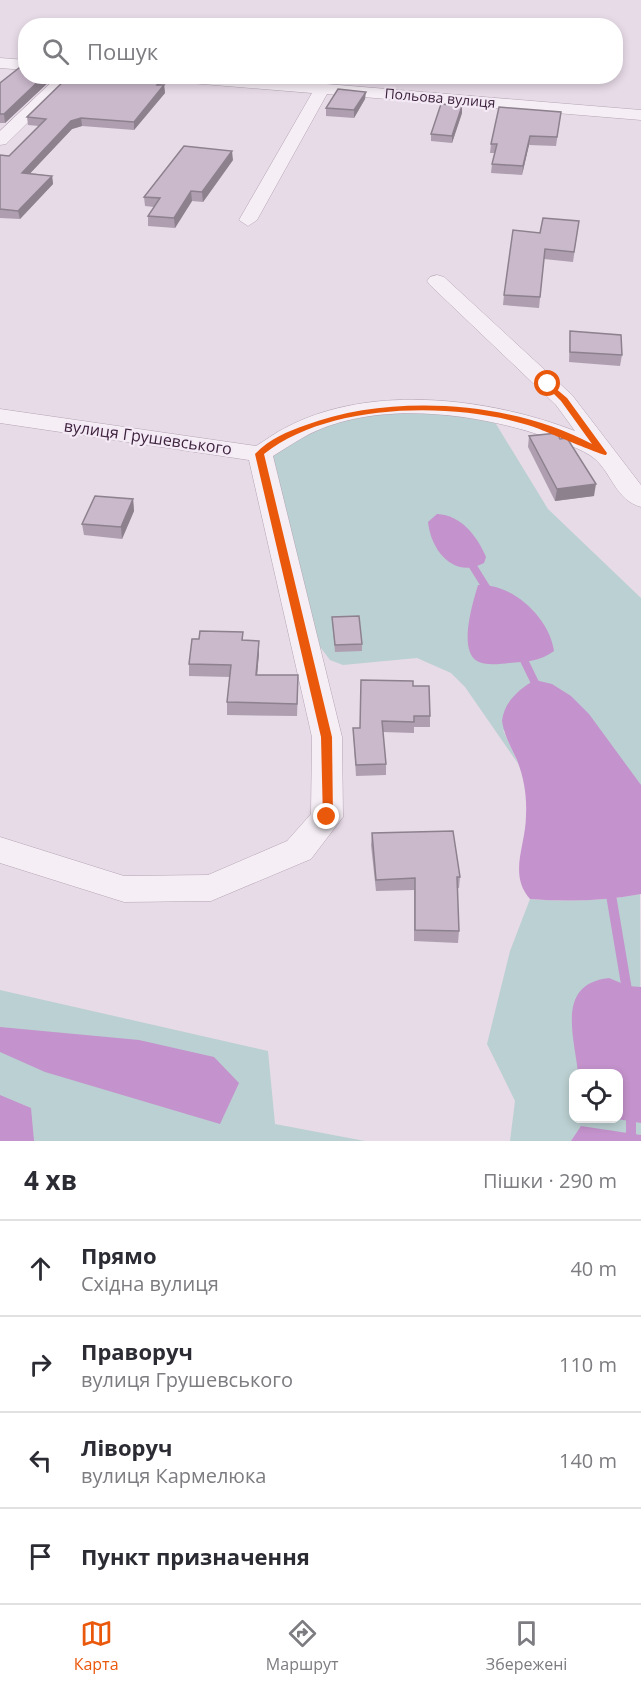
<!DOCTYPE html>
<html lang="uk">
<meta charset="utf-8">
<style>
body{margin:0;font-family:"Open Sans",sans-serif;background:#f2f2f3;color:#2b2b33}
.controls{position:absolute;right:18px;bottom:18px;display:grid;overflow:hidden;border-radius:12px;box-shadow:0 3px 9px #0003}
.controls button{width:54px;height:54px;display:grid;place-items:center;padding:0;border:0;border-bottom:2px solid #e1e1e2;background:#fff;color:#2b2b33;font:30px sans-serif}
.stop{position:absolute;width:18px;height:18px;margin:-14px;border:4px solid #ea580c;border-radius:50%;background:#fff}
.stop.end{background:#ea580c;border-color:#fff;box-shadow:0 2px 6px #0008}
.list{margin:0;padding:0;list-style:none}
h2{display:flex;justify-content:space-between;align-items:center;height:78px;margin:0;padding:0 24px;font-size:26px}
h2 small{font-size:20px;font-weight:400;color:#7c7c81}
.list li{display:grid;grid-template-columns:39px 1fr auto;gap:18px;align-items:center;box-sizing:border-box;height:96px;padding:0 24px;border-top:2px solid #e1e1e2}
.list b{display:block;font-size:22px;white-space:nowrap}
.list p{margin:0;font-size:20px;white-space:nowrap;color:#7c7c81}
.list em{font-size:20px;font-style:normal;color:#7c7c81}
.icon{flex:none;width:33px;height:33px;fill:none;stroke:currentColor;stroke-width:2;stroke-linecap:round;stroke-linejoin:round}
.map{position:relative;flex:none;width:641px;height:1141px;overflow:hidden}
.search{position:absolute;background:#fff;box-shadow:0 3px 9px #0003;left:18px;right:18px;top:18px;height:66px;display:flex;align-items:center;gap:15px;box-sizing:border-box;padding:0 21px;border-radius:24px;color:#7c7c81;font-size:22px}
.sheet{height:462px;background:#fff}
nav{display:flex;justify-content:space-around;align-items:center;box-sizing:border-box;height:84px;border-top:2px solid #e1e1e2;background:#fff;font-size:16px;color:#7c7c81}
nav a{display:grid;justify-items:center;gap:3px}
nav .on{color:#ea580c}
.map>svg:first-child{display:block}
.green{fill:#bbd0d2;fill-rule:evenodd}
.water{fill:#c492cc}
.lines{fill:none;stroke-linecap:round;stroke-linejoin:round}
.stream-far1{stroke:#c492cc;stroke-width:8}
.stream{stroke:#c492cc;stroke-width:10}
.minor-casing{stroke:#b5a4b5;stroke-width:1}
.minor{fill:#f5eef5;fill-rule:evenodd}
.wall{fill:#ae9eaf}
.shaded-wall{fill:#8d818e}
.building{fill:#cab8cb;stroke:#8d818e;stroke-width:1.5}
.route{fill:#ea580c}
.labels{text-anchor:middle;stroke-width:4.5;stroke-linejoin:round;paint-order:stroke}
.far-street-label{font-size:14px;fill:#3f243f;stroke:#f4eaf5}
.street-label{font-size:16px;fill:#3f243f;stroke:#f4eaf5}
</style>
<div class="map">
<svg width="641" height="1141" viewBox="0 0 641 1141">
<rect width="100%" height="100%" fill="#e7dbe7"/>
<g class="green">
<polygon points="357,412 482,413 496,424 548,509 641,598 641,809 503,730 519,765 465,687 451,673 417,658 343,665 330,660 299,619 260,454"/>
<path d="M640,894L641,1141H510L515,1101L487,1044L510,951L530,899C567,902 603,901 640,894ZM574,1074H618V1118H574Z"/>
<polygon points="0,990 268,1051 275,1124 365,1141 0,1141"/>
</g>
<g class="water">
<path d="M437,514C461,515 477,536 486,557L484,563C454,579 431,551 428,522Z"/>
<path d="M478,585C513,583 550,619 554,651C541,661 525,662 509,663C500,664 485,666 477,661C458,650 473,602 478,585Z"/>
<path d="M535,680L552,684L571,696L589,714L641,785V894C604,901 567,902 530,899C508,874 526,846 526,815C527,796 524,778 517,760C511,747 504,735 502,721C504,702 519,689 535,680Z"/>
<path d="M609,978L628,986L641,987V1123L617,1119L618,1074L578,1073C574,1035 556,984 609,978Z"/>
<polygon points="0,1027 139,1040 214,1057 239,1083 220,1124 45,1072 0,1052"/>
<polygon points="0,1095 31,1108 34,1141 0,1141"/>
<polygon points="581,1126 641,1135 641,1141 571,1141"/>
</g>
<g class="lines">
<g class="stream-far1">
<polyline points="469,560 489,592"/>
<polyline points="521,654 538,689"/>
</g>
<g class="stream">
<polyline points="610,889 628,996"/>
<polyline points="631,1116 631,1141"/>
</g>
<defs>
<g id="minor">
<polygon points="0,58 26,60 26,70 0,68"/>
<polygon points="58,76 75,76 6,144 0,145 0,131"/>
<polygon points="159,76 229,76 641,110 641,120 327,94 257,220 248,226 239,220 312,93 166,81"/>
<path d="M437,275L444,277L572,395L641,485V507C616,500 612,474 595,459C584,449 555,440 540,435C470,412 371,400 304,437C293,443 283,450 273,456L342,737L343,817L311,859L211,901L124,902L0,863V837L124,876L208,875L287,841L311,814L312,737L249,460L0,423V409L256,446C266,440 276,432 287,427C371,383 490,398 575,431L556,405L430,285L427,281L430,277Z"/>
</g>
</defs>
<use href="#minor" class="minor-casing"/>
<use href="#minor" class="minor"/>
</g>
<g class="wall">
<polygon points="52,79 5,123 0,123 0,83"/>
<polygon points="160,81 161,85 164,85 165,93 134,130 82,126 72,129 30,173 52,176 53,184 20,219 0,218 0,155 9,156 39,126 28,125 27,117"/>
<polygon points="365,99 354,118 326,116 326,108"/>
<polygon points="561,112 556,146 529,145 522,175 491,173 492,164 495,153 490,153 491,144"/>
<polygon points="462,113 452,143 431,141 431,134"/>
<polygon points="233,160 203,202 192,201 175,228 148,226 148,216 154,207 145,206 144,197"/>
<polygon points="579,221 573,262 544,259 539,308 503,305 504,295 540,233"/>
<polygon points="570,331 622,355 620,366 569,362"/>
<polygon points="529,436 594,496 555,501 528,447"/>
<polygon points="133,499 134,511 122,539 84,535 82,524"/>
<polygon points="332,617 362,644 362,651 335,652"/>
<polygon points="243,632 243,640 259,641 259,653 257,675 298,688 297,716 227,715 227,702 230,677 189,676 189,664"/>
<polygon points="413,686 430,716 430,727 414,727 414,733 383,732 386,764 386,775 356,776 353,728 360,728"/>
<polygon points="372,833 460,877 459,888 457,888 459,931 458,943 414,941 414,890 376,891 371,845"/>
</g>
<g class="shaded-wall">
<polygon points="44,76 52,76 52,79 5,123 4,114"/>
<polygon points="164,85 165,93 134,130 134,122"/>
<polygon points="366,92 365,99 354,118 354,110"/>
<polygon points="462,106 462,113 452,143 452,136"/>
<polygon points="81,118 82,126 72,129 23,181 22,173 71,121"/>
<polygon points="530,136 529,145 522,175 523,166"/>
<polygon points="232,151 233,160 203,202 202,192"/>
<polygon points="52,176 53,184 20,219 18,211"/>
<polygon points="191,191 192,201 175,228 174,218"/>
<polygon points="596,484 594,496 555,501 557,489"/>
<polygon points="133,499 134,511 122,539 121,527"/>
<polygon points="259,641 259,653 256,687 256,675"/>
</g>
<g class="building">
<polygon points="19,68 26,68 26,76 44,76 4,114 0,114 0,83"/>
<polygon points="69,76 111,76 160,81 157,85 164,85 134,122 81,118 71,121 22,173 52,176 18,211 0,209 0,155 9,156 46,119 27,117"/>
<polygon points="338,89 366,92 354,110 326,108"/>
<polygon points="441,104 462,106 452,136 431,134"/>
<polygon points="499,107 561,112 557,137 530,136 523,166 492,164 497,144 491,144"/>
<polygon points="184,146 232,151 202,192 191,191 174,218 148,216 160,198 144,197"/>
<polygon points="543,218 579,221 574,252 545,249 540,297 504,295 513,230 540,233"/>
<polygon points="570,331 621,335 622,355 570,352"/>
<polygon points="557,433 560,439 567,438 596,484 557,489 529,436"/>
<polygon points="95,496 133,499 121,527 82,524"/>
<polygon points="359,616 362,644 335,645 332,617"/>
<polygon points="200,631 243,632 242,640 259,641 256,675 298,675 297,704 227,702 231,665 189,664 192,639 199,639"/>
<polygon points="361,680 413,681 413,686 429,686 430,716 414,716 414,722 382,721 386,764 356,765 353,728 360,728"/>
<polygon points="453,831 460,877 457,877 459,931 415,930 415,878 376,880 372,833"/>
</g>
<path class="route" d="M548,382L567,398L607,453L606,455C601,455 545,431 534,427C457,401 329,402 264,454L332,737L333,817L327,821L323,820L321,737L255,454C270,438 287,432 306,425C391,393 512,401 592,444L561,401L544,384Z"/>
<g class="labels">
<g class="far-street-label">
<text transform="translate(440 98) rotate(5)" y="5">Польова вулиця</text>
</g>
<g class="street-label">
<text transform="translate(148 437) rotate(8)" y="6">вулиця Грушевського</text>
</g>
</g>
</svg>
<div class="controls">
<button><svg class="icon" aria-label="locate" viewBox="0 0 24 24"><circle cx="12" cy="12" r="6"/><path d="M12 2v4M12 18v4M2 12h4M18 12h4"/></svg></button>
</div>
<div class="stop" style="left:548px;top:384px"></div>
<div class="stop end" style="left:327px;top:817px"></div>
<div class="search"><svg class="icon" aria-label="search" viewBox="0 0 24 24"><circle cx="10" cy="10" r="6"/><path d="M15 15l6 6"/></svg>Пошук</div>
</div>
<section class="sheet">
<h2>4 хв<small>Пішки · 290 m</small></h2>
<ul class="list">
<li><svg class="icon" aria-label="ahead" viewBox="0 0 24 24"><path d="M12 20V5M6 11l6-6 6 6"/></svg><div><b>Прямо</b><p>Східна вулиця</p></div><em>40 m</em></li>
<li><svg class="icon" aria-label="right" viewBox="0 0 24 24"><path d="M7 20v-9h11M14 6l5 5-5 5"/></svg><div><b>Праворуч</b><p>вулиця Грушевського</p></div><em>110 m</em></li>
<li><svg class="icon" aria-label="left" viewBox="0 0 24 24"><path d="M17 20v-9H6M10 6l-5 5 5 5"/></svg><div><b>Ліворуч</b><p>вулиця Кармелюка</p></div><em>140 m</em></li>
<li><svg class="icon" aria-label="arrive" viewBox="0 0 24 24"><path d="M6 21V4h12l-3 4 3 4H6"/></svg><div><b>Пункт призначення</b></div></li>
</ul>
</section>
<nav>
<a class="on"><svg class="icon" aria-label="map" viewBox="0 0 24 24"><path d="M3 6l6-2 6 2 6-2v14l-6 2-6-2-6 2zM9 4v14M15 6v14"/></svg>Карта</a>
<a><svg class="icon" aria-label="directions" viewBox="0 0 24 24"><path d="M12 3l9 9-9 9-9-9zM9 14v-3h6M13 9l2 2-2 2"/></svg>Маршрут</a>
<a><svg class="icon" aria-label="saved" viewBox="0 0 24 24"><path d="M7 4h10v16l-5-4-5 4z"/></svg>Збережені</a>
</nav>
